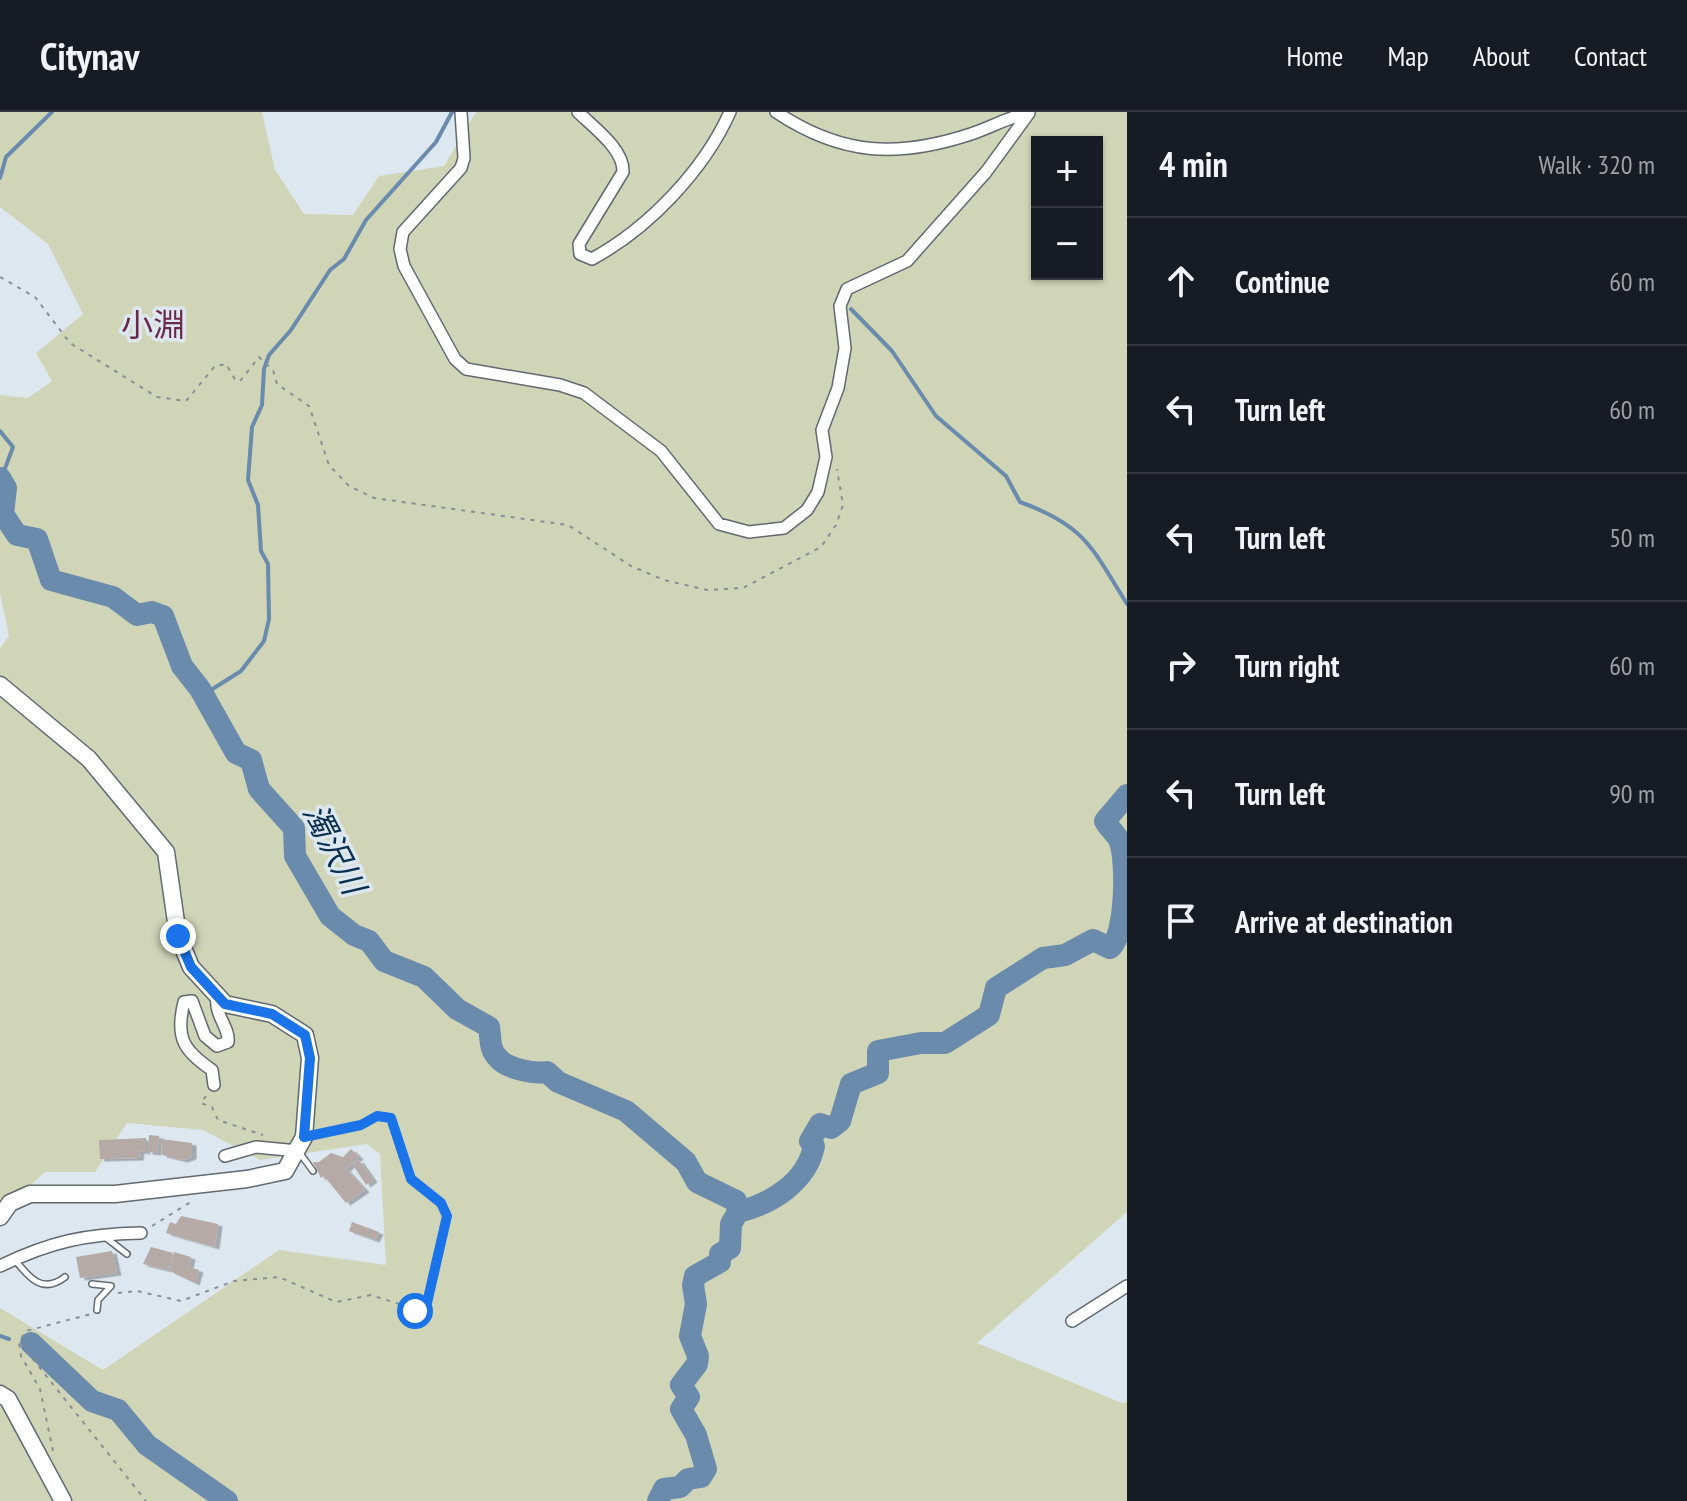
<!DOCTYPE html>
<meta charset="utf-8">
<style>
body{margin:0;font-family:"PT Sans Narrow","Noto Sans JP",sans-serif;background:#242831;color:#f1f3f6}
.controls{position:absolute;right:24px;top:24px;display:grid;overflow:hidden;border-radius:0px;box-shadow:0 2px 6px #0004}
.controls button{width:72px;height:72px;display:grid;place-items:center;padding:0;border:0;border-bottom:2px solid #363941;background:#171b24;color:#f1f3f6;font:40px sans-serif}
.stop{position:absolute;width:24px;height:24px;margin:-18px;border:6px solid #1a73e8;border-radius:50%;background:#fff}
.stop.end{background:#1a73e8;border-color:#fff;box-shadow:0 2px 8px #0008}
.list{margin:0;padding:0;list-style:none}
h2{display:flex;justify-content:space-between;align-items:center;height:104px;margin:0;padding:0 32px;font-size:34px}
h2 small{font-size:26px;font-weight:400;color:#9ea1a6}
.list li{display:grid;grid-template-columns:52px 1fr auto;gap:24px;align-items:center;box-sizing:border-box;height:128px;padding:0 32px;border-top:2px solid #363941}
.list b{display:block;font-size:30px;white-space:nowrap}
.list em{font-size:26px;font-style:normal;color:#9ea1a6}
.icon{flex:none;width:44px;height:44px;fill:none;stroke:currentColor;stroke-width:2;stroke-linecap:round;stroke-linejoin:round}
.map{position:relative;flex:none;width:1127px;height:1389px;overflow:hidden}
header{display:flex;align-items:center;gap:48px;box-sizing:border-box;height:112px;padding:0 40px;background:#171b24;border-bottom:2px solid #363941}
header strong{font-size:38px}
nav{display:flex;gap:44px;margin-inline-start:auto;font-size:28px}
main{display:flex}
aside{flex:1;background:#171b24}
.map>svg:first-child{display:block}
.green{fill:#d0d5b8;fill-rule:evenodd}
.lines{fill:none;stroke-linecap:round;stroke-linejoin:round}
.stream{stroke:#6b8bac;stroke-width:4}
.river{stroke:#6b8bac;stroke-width:22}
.building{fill:#b5aaa5;filter:url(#shadow)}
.lane-casing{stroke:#60696f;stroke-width:8}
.street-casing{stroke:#60696f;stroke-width:14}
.secondary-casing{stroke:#60696f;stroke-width:19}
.path{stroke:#888f95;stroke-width:2;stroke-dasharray:4 6;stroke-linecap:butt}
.lane{stroke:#fff;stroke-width:5}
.street{stroke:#fff;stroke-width:11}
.secondary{stroke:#fff;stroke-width:16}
.route{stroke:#1a73e8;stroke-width:10}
.labels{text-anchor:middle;stroke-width:7;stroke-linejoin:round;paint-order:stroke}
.neighbourhood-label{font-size:32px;fill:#6a2948;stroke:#dde7ef}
.water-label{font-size:32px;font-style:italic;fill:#082e50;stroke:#dde7ef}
</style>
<header>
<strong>Citynav</strong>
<nav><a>Home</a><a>Map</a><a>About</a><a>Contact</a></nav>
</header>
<main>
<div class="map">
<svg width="1127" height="1389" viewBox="0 0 1127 1389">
<defs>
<filter id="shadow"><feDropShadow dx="4.5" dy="2.5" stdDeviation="0" flood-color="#0004"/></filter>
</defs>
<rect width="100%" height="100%" fill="#dde7ef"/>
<path class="green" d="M0,0H262L275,58L304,102L353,103L379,64L444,54L476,0H1127V1100L977,1231L1122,1291L1127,1290V1389H0V1196L103,1258L279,1138L386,1153L380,1042L367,1032L260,1048L203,1018L127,1011L95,1060H45L0,1101V536L9,524L0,481V283L28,286L52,269L36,241L83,202L48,132L0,95ZM1037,30H1097V162H1037Z"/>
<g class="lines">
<g class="stream">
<polyline points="0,66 6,45 52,0"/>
<path d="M851,197L892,239L936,304L1006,364L1020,390C1086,414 1092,436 1127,492"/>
<polyline points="0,319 13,335 1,367"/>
<polyline points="203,583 241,559 264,529 269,507 268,452 261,439 258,393 248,368 252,315 262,293 264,257 269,243 291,218 330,158 344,147 366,108 436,30 452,0"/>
<polyline points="1122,819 1127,818"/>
<polyline points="0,1224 9,1227"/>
<polyline points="29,1230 31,1231"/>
</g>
<g class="river">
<path d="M0,366L6,376L3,402L17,423L37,427L51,468L113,485L137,503L152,500L163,504L182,554L200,577L236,641L251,648L259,677L294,716L295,744L330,804L354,823L369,829L384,849L424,865L457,897L489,915C491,927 489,937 498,946C507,957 534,962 547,960L558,970L626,999L686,1050L697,1070L736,1089L738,1100"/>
<polyline points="31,1231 92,1289 118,1298 147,1333 227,1389"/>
<path d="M658,1389L664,1377L680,1375L688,1367L701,1365L706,1357L696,1323L681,1297L689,1285L681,1273L697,1252L698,1244L690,1224L696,1192L693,1173L695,1164L720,1150V1142L730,1136L731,1112L738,1100C771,1092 807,1070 814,1034L810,1029L820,1012L831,1016L840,1009L851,972L878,961V939L921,931H945L989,903L996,876L1043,846L1065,843L1093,828L1110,836C1126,824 1127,750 1120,730C1117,722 1108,716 1105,709L1127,683"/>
</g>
</g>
<g class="building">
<polygon points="149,1023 159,1024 157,1041 148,1040"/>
<polygon points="146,1026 146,1040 140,1039 139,1046 100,1047 99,1028"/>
<polygon points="161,1027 192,1031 192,1045 183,1048 162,1043"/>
<polygon points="351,1037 359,1045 346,1057 365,1078 346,1091 324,1064 321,1066 313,1050 319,1050 331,1041 343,1045"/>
<polygon points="359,1048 373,1068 366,1073 353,1053"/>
<polygon points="181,1104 218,1112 215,1135 166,1121 170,1110 176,1112"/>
<polygon points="352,1110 379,1120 375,1128 349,1119"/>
<polygon points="151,1135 173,1141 168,1158 143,1152"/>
<polygon points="112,1139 117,1161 80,1166 76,1145"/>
<polygon points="174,1140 191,1145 189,1155 199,1158 195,1171 170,1159"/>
</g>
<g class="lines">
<defs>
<g id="lane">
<polyline points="299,1040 313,1059"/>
<polyline points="105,1125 127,1142"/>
<path d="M15,1148C30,1167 43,1182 65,1165"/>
<polyline points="92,1172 111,1174 98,1188 97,1198"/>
</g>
<g id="street">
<path d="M461,0L464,46L461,56L403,120L400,137L404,154L455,247L466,257L560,273L584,281L661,339L719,412L749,420L784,416L807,398L818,380L826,345L822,318L838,276L845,236L840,194L847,177L907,149L986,60L1029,1C1010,4 990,16 971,22C898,46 842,44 776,0"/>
<path d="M578,0C593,15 624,37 623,60L579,132L580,142L592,147C649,116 704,58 730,0"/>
<path d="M214,973L212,958C184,939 175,926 184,890L192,889L205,924L217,934L228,930C230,916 214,903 217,885"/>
<polyline points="225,1044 256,1035 298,1039"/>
<path d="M0,1154C50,1130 85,1122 141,1121"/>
<polyline points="1072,1209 1127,1174"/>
</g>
<g id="secondary">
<polyline points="0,573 89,647 166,740 178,824 191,855 225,892 272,902 305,923 310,946 304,1025 285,1059 247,1067 115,1082 30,1082 10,1091 0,1105"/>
<polyline points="0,1282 8,1287 63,1389"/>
</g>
</defs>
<use href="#lane" class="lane-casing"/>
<use href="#street" class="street-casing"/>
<use href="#secondary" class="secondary-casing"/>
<g class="path">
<polyline points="0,165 35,185 70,231 157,285 186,289 215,254 226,252 236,269 241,268 259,245 273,258 277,272 309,294 329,353 349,374 374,386 568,413 631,454 664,468 707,478 743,476 821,435 836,413 843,393 837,357"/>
<polyline points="206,984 201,991 212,995 218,1008 263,1023"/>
<polyline points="152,1114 194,1088"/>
<path d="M118,1181L137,1179L181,1189L234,1169L279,1165L336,1190L371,1183L421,1199C426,1193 447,1118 447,1110C447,1104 446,1102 444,1097L411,1067L391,1006C378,1001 337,1019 321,1023"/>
<polyline points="20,1231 146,1389"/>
<polyline points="53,1339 40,1277 21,1244 19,1230 26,1219 91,1202"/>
</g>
<use href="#lane" class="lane"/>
<use href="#street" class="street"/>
<use href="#secondary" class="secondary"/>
</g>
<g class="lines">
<polyline class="route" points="178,824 191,855 225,892 272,902 305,923 310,946 304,1025 361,1013 377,1004 391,1006 411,1067 441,1091 447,1104 427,1191 421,1199 415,1199"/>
</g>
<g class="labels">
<g class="neighbourhood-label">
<text x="153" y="224">小淵</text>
</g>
<g class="water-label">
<text transform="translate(334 737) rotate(63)" y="11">濁沢川</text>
</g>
</g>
</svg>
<div class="controls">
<button>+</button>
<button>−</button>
</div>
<div class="stop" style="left:415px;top:1199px"></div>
<div class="stop end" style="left:178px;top:824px"></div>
</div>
<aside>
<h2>4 min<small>Walk · 320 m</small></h2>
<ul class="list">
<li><svg class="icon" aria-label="ahead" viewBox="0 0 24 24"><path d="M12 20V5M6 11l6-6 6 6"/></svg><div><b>Continue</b></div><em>60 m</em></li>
<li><svg class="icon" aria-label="left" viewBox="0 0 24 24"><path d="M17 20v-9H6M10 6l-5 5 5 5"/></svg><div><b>Turn left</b></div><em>60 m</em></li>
<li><svg class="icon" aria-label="left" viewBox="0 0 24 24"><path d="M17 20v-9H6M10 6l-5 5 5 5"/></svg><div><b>Turn left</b></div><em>50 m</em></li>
<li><svg class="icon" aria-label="right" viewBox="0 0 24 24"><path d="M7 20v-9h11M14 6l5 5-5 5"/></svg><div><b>Turn right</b></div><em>60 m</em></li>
<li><svg class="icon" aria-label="left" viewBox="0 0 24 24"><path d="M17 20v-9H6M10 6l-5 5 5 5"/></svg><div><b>Turn left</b></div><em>90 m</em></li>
<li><svg class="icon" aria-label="arrive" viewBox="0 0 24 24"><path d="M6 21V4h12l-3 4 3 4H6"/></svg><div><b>Arrive at destination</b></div></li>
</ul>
</aside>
</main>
